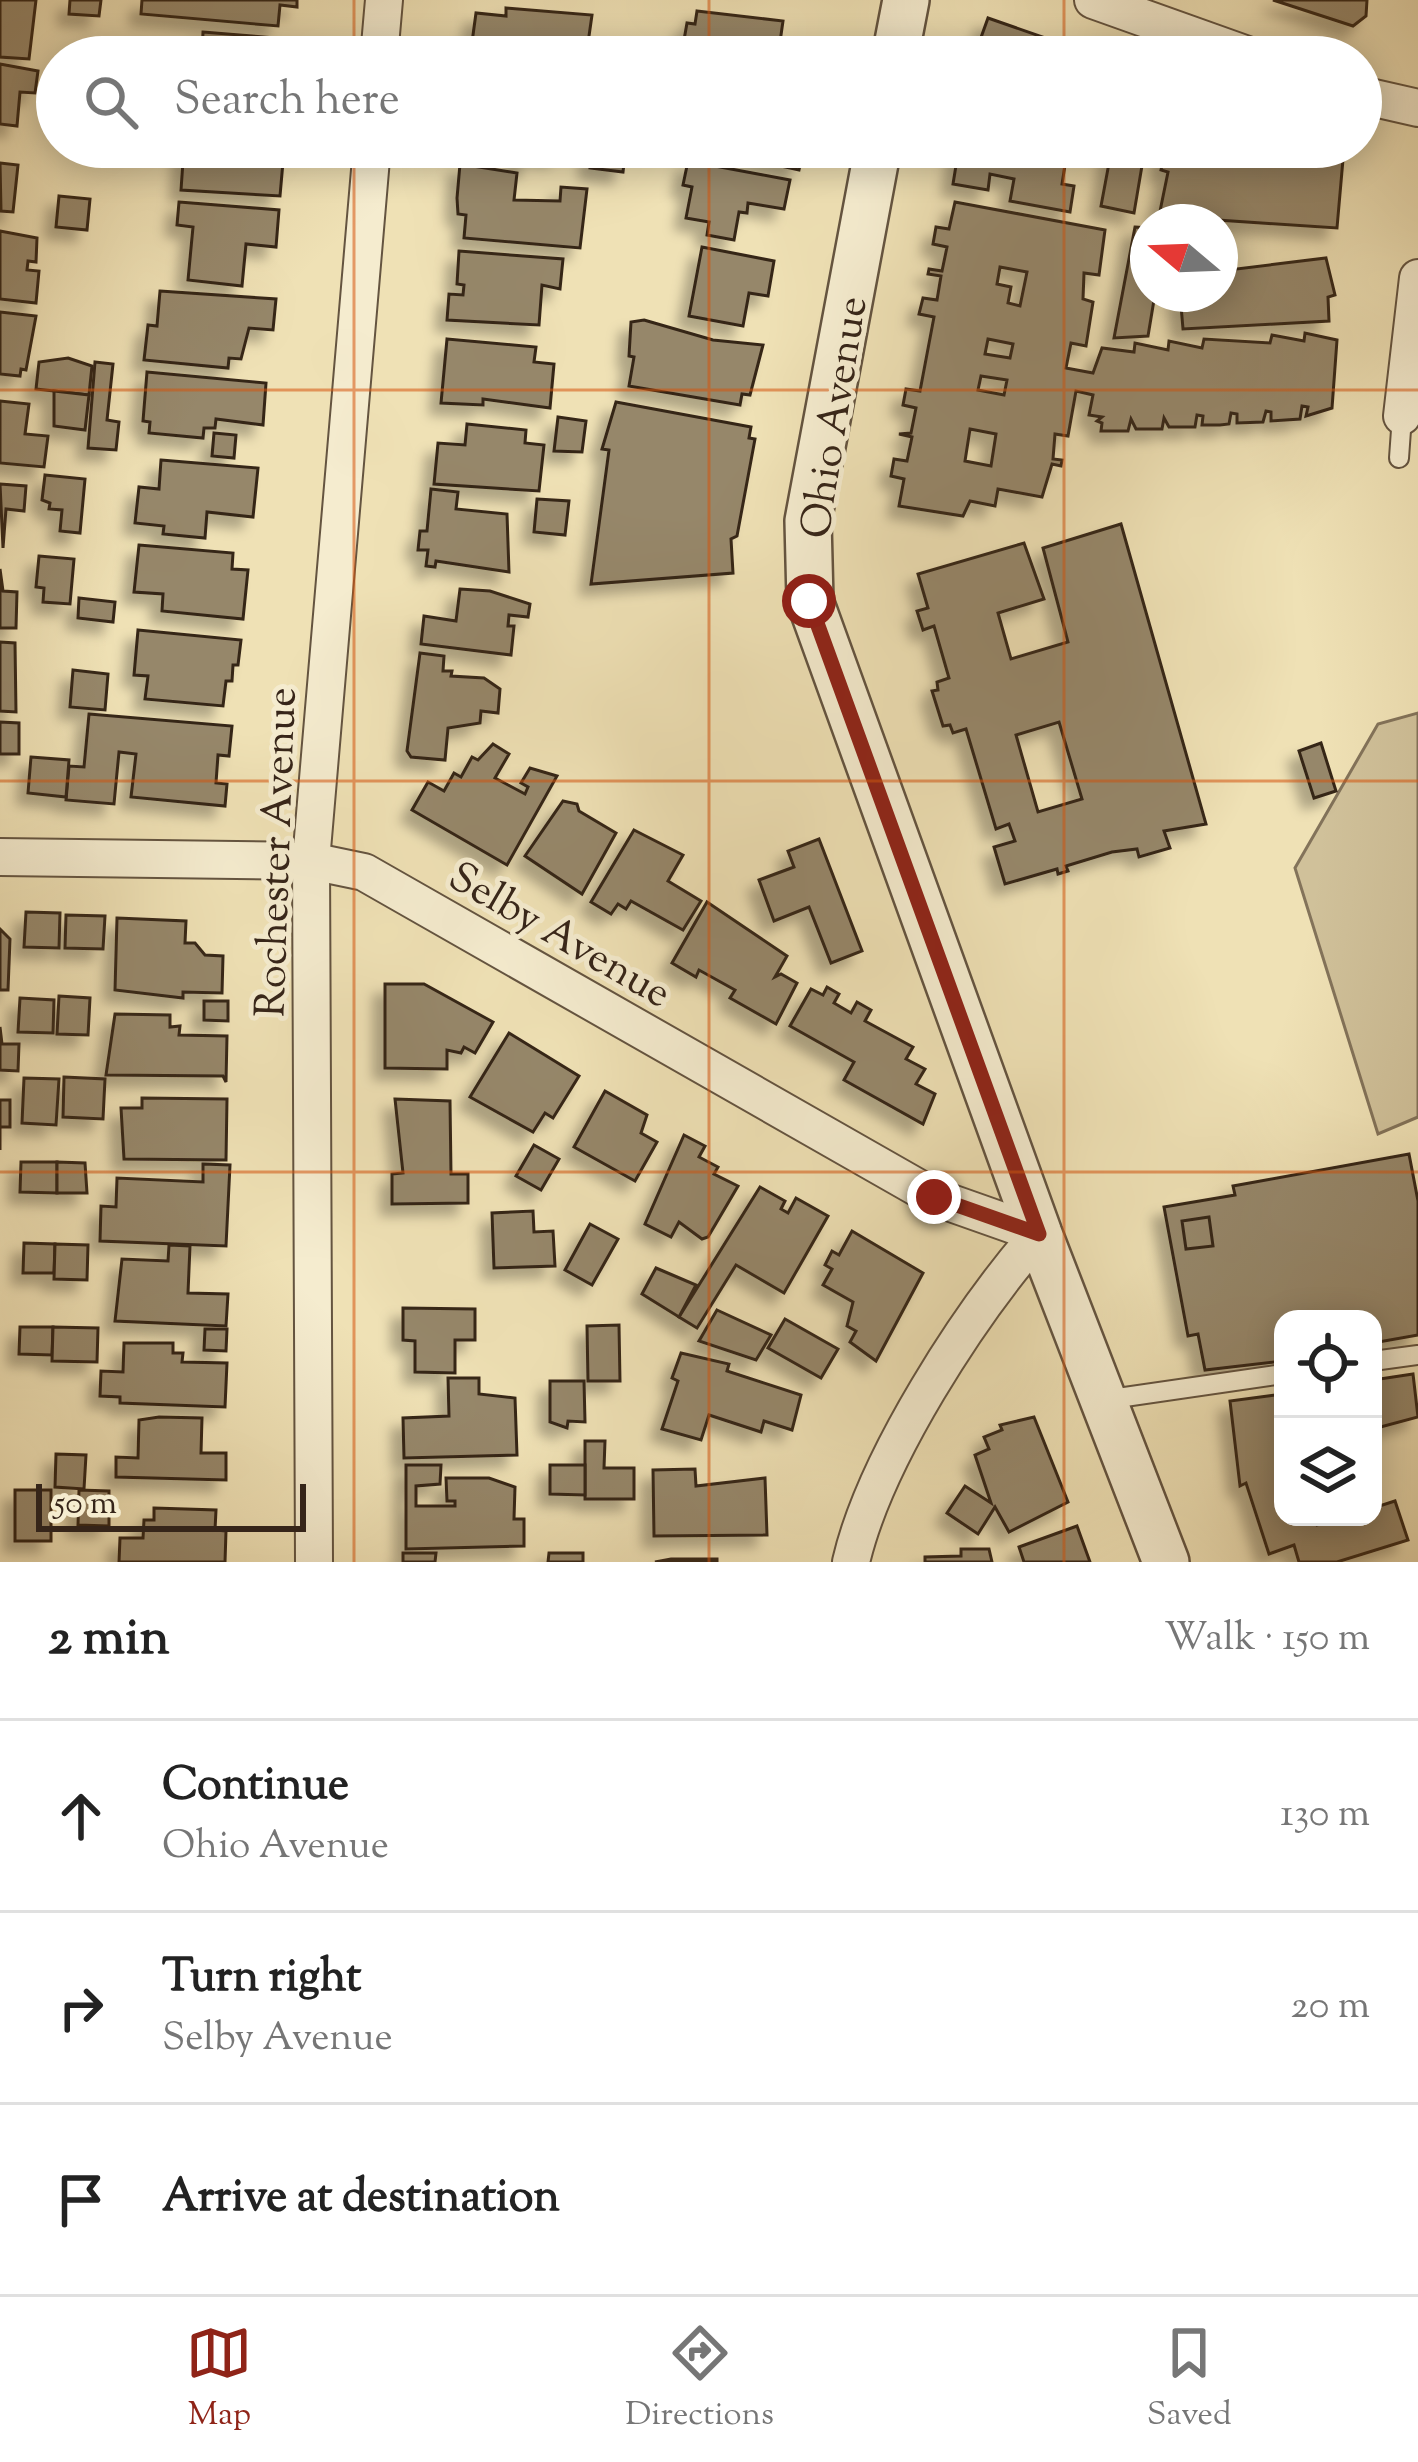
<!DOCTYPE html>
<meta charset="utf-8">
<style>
body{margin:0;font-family:"Sorts Mill Goudy",serif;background:#f6f6f6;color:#222}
.controls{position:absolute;right:36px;bottom:36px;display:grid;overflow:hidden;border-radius:24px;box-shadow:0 6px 30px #0003}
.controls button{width:108px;height:108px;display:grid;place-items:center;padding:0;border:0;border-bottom:3px solid #e0e0e0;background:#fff;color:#222;font:60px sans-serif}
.compass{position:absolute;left:1130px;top:204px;width:108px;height:108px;border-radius:50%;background:#fff;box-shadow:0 6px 30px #0003;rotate:289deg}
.scale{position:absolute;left:36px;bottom:30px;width:270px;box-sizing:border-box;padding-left:12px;border:6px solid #362519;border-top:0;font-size:33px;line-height:42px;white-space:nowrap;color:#362519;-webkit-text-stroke:9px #f5eccf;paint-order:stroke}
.stop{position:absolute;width:36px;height:36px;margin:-27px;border:9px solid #8f2418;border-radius:50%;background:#fff}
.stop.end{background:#8f2418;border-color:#fff;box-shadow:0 3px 12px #0008}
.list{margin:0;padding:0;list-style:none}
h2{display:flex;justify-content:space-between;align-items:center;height:156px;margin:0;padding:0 48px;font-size:51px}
h2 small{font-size:39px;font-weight:400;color:#767676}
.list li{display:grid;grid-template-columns:78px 1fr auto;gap:36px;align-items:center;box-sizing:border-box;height:192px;padding:0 48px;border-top:3px solid #e0e0e0}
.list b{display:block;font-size:45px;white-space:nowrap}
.list p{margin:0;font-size:39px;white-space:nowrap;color:#767676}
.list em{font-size:39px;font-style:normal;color:#767676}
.icon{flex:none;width:66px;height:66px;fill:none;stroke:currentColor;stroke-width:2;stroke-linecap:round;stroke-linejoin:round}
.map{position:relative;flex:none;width:1418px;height:1562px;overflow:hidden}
.search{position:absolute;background:#fff;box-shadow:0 6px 30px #0003;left:36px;right:36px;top:36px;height:132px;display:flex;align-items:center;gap:30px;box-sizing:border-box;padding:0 42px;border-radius:66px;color:#767676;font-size:45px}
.sheet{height:732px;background:#fff}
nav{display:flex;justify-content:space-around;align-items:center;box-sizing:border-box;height:168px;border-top:3px solid #e0e0e0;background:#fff;font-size:33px;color:#767676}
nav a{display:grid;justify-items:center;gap:6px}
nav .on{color:#8f2418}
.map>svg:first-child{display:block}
.green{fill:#d0c19a;stroke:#83735a;stroke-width:3}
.building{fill:#96876a;stroke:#362519;stroke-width:3;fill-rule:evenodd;filter:url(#shadow)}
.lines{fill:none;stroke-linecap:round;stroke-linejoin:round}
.service-casing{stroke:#645440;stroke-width:22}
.minor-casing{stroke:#645440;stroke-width:40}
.tertiary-casing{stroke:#645440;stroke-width:50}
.service{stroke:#f5eccf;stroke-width:18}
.minor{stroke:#f5eccf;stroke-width:36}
.tertiary{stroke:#f5eccf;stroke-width:45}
.route{stroke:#8f2418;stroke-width:15}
.grid{fill:none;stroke:#d6540d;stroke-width:3;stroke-opacity:0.55}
.labels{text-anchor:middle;stroke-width:10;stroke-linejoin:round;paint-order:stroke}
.street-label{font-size:42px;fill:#362519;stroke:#f5eccf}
</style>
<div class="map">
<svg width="1418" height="1562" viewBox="0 0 1418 1562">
<defs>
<filter id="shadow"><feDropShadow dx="-11" dy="11" stdDeviation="6" flood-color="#0004"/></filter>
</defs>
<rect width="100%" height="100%" fill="#efe1b5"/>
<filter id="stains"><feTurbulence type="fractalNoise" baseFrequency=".00167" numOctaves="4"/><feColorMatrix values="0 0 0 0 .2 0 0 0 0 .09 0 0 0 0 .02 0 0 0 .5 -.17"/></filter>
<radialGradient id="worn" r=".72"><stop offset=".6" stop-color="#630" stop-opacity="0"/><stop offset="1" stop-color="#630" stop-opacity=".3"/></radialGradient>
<polygon class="green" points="1418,713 1418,1117 1378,1134 1295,868 1378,724"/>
<g class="building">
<polygon points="0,0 36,0 29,59 0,57"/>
<polygon points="70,0 101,0 99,16 69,14"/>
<polygon points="142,0 297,0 297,7 280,5 278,26 141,14"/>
<polygon points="1273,0 1367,0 1366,16 1353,26"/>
<polygon points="506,8 592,15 586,57 470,57 476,13 506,16"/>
<polygon points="697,11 783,21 780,42 807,47 805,57 681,57 687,23 695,24"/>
<polygon points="988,18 1100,57 974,57"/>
<polygon points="203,32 288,39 286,57 202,56"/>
<polygon points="0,64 38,71 35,93 20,92 17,126 0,124"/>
<polygon points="184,147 284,147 275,161 283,162 280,196 181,190"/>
<polygon points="515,147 559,147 559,155 531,152 530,166 515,165"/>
<polygon points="592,147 626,147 623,172 590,168"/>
<polygon points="693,147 804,147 799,170"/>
<polygon points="959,147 1068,147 1062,184 1074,186 1070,212 1010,201 1014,179 990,174 988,190 953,184"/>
<polygon points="1112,147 1145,148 1134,213 1101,206"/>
<polygon points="1166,147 1344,148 1337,228 1159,216 1168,172 1161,170"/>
<polygon points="688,161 790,180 784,209 748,203 747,213 739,212 734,240 707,235 709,222 686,218 692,187 683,185"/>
<polygon points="0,163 18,165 13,212 1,211"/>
<polygon points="460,164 517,173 514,200 560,201 561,187 587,189 580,248 464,238 466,215 458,214 457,198"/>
<polygon points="59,196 90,199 87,230 56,227"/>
<polygon points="179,202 279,210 276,247 246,244 242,286 188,280 193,227 177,225"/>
<path d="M955,202L1105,230L1099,275L1084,273L1083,299L1093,302L1086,346L1071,343L1066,368L1093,373L1102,348L1134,352L1135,343L1168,350L1169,341L1202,348L1204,339L1270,343L1272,335L1304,341L1305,333L1337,340L1332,408L1306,416L1308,407L1302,406L1300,419L1271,421V412L1266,411L1263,422L1237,423V414L1231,413L1229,424L1220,425H1202L1203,416L1197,415L1195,427H1169L1164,418L1162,429H1136L1131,419L1128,431H1101L1102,423L1097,421L1102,417L1089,415L1093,395L1076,391L1068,436L1055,434L1053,459L1062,460L1061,466L1052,464L1042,497L998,489L995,506L970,501L963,516L899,506L904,479L891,476L894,459L907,461L912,437L899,434L911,433L916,408L903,405L906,389L920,391L934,317L919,314L923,298L937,300L941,276L928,274L929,269L942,271L947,247L933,244L936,227L949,229ZM1000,267L1027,272L1020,306L1008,303L1011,287L997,284ZM988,339L1013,344L1010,358L985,354ZM981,376L1007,380L1004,395L978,390ZM970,429L996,434L991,466L965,461Z"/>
<polygon points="1135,227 1148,228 1148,294 1155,294 1148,336 1114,338"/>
<polygon points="0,231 37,238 36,262 28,261 27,270 39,271 36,303 0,299"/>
<polygon points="702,247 774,261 768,296 749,293 743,326 689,316"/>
<polygon points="459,251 563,259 560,289 542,285 539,325 447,320 449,294 463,295 464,285 457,284"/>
<polygon points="1326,258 1335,295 1328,297 1329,321 1183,329 1180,294 1220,294 1220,271"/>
<polygon points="160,291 276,299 273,330 249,328 241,359 229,358 228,368 144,360 148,325 157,326"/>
<polygon points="0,312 36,316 26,370 21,369 20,376 0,374"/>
<polygon points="644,320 713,340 763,345 750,395 742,394 740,405 629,386 634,357 629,356 631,322"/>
<polygon points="447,339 536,347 534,362 554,364 550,408 483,399 483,405 441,403"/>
<polygon points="68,358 92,366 89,395 36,389 39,362"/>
<polygon points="95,362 113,364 107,420 119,422 116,450 88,448"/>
<polygon points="147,372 266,383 263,425 216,419 215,428 204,428 203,438 149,433 150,422 143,421"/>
<polygon points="54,391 89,395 85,430 54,426"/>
<polygon points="0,401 29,404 25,434 48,436 44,467 0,463"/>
<polygon points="616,402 751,427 749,438 755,439 737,536 731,539 733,573 591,584 609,450 602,449"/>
<polygon points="558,417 586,421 582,452 554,451"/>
<polygon points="467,424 526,430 525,443 544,445 539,491 434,484 438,443 465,445"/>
<polygon points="214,433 236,435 234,458 212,456"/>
<polygon points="161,460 258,468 253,517 207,512 205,538 163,534 164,526 135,523 139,487 159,489"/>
<polygon points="45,475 85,479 80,533 60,531 62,510 49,509 50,503 42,500"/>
<polygon points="0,484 26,486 24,511 6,509 3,548"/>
<polygon points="431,489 458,492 456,509 507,514 509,572 436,561 435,567 426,566 428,550 418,550 420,531 427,531"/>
<polygon points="537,499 569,501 565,535 534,532"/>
<path d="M1121,524L1206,824L1164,831L1170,848L1139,857L1137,849L1112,852L1066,866L1068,871L1058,874L1057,869L1005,884L994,847L1015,841L1009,824L996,829L966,729L953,733L950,725L943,726L932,691L938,690L937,682L949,678L934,626L923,630L917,611L928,608L918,574L1024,543L1044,599L998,613L1011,659L1068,642L1043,548ZM1059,722L1082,799L1038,812L1016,735Z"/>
<polygon points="139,545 233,553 232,569 248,570 243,619 162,611 163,594 134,592"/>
<polygon points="39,556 74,559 70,604 43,602 44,588 36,587"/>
<polygon points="0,569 3,591 17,592 16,628 0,628"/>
<polygon points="460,589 490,591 530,604 528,617 509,615 508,626 514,626 511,655 421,644 424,616 456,621"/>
<polygon points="79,598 115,602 113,622 78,618"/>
<polygon points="138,630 241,640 238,665 233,665 232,681 226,681 223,706 145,699 148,676 134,675"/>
<polygon points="0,642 15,643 16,712 0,711"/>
<polygon points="420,653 444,656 443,671 452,671 451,676 484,678 500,689 498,713 481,711 480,723 448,728 445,760 411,757 407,751"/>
<polygon points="73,670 108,674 105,710 70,707"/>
<polygon points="89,714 232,726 229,756 218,755 216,783 227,784 225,806 131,797 136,754 119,752 114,804 66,800 69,766 84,767"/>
<polygon points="0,722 19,723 19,754 0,754"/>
<polygon points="1321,743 1336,791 1314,798 1299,751"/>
<polygon points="493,744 509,754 495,778 525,794 528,787 521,783 530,768 557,776 507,865 412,810 428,782 444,791 454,773 461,777 472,757 478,760"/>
<polygon points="31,757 69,760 66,797 28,793"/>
<polygon points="563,801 577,804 579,811 616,833 582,894 525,856"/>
<polygon points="634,830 683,855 668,881 701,901 683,930 631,901 626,909 618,904 611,914 591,902"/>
<polygon points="819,839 862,951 831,963 809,907 774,921 759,880 794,867 788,851"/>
<polygon points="707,902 787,956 775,977 781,974 797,983 776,1024 730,998 735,990 699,970 696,977 672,963"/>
<polygon points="26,912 60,913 59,948 24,947"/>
<polygon points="66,915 105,916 103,949 65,948"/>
<polygon points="117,918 186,921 185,943 195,943 205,955 223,956 222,993 183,992 183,998 115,990"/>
<polygon points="0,929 10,939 8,990 0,990"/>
<polygon points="385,984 424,984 493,1022 475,1053 464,1047 461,1053 447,1050 447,1069 385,1068"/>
<polygon points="827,987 839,994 834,1003 851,1013 857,1002 871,1010 865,1021 913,1047 906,1059 925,1069 916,1084 935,1094 923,1124 844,1080 854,1062 790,1026 811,989 823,995"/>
<polygon points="59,996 90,998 88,1035 57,1034"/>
<polygon points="20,998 54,1000 53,1033 18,1032"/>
<polygon points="204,1001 228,1001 228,1021 204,1020"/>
<polygon points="115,1014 170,1015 170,1027 180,1026 179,1035 227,1036 226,1082 223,1076 106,1075"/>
<polygon points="0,1027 2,1044 19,1044 18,1071 0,1070"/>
<polygon points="509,1033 579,1076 553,1118 545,1113 533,1132 470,1097"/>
<polygon points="64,1077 105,1079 103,1119 63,1117"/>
<polygon points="24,1078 59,1079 56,1125 22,1123"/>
<polygon points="605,1091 647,1115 641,1133 657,1142 635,1181 574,1147"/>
<polygon points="142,1098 227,1099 226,1160 124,1159 121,1108 142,1108"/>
<polygon points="395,1099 450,1101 451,1174 468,1174 468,1203 392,1204 392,1174 403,1173"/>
<polygon points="0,1100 10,1100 10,1127 0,1127 0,1150"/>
<polygon points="684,1135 705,1146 699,1157 718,1167 714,1174 738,1186 708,1237 702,1239 679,1222 671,1237 645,1224"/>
<polygon points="534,1145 559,1159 541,1190 516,1176"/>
<polygon points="1409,1154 1418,1201 1418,1335 1373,1343 1373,1319 1283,1319 1283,1361 1205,1370 1198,1334 1188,1336 1164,1207 1235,1195 1233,1186"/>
<polygon points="21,1162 57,1162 57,1193 20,1192"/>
<polygon points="57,1162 85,1163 87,1193 57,1193"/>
<polygon points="203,1164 230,1165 226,1246 100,1241 101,1206 116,1207 117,1178 203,1182"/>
<polygon points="760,1187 785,1201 781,1209 788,1213 796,1198 828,1216 784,1293 736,1265 697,1328 679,1317"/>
<polygon points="533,1211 534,1232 553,1231 555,1266 494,1268 492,1213"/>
<polygon points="1209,1217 1213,1246 1186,1249 1182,1221"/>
<polygon points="590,1224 618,1239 592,1285 565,1270"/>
<polygon points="852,1231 923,1273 876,1361 850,1342 856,1331 847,1326 853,1302 823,1285 832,1269 825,1265 832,1251 839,1255"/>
<polygon points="24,1243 55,1244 54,1273 23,1273"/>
<polygon points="55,1244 88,1245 87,1280 54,1279"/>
<polygon points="169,1245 190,1246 188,1293 228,1294 226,1326 115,1321 122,1259 168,1261"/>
<polygon points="656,1268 696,1285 679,1317 642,1294"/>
<polygon points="403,1308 475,1309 475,1340 455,1340 455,1373 415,1372 415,1341 403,1340"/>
<polygon points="717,1310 771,1335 756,1360 699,1341"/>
<polygon points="785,1319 838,1349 821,1378 768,1348"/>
<polygon points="619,1325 620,1381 588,1381 587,1326"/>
<polygon points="20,1327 53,1327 52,1355 19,1354"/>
<polygon points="53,1327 98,1328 97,1362 52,1361"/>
<polygon points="205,1329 227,1329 226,1351 204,1350"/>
<polygon points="124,1343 173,1343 173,1353 183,1353 182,1362 227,1363 225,1407 120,1403 120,1397 100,1396 101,1371 123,1372"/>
<polygon points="681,1353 729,1364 727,1371 801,1395 792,1430 764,1421 761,1432 709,1415 701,1440 662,1429 678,1381 672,1378"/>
<polygon points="1413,1374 1418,1417 1373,1429 1373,1380"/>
<polygon points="448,1378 479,1378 479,1394 515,1398 517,1455 404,1458 403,1418 449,1416"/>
<polygon points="550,1381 584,1381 585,1422 568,1421 567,1428 550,1422"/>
<polygon points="1283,1394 1283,1517 1314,1517 1317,1525 1344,1517 1373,1517 1373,1508 1395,1501 1408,1540 1337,1562 1299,1562 1294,1545 1269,1554 1246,1483 1240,1486 1230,1401"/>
<polygon points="159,1417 202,1418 201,1453 226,1453 226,1480 116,1477 116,1457 138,1458 139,1420"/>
<polygon points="1034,1417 1068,1502 1009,1532 995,1507 978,1534 947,1513 965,1486 991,1503 975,1455 989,1449 984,1437 1002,1430 1000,1425"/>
<polygon points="585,1441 605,1441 604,1468 634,1468 634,1499 585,1499"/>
<polygon points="56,1454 86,1455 84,1489 55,1487"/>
<polygon points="406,1465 441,1465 440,1484 416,1486 416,1506 455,1506 455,1501 447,1501 446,1478 489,1478 515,1487 514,1519 524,1519 524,1546 406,1549"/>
<polygon points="550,1465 585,1465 585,1495 550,1494"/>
<polygon points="695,1469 696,1486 765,1478 767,1535 654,1536 653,1470"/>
<rect x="15" y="1490" width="36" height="51"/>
<polygon points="79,1490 109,1491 109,1526 78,1525"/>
<polygon points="154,1508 216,1510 215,1530 226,1531 225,1562 119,1562 120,1538 143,1538 144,1520 154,1520"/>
<polygon points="1077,1526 1090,1562 1024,1562 1019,1547"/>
<polygon points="961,1549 989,1549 992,1562 925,1562 925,1557 961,1556"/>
<polygon points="403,1553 436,1553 435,1562 403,1562"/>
<polygon points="549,1553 583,1553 583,1562 548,1562"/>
<polygon points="671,1559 717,1559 717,1562 655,1562"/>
</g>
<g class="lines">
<defs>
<g id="service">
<polyline points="1399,458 1402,416"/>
<polyline points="1373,1361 1418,1355"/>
<polyline points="1104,1400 1283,1374"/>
</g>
<g id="minor">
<polyline points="1093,0 1253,57"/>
<polyline points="379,57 384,0"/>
<polyline points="1361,95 1418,108"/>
<polyline points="1402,416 1418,278"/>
<path d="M0,857L311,861L364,872L934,1197L1039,1234C969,1314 875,1459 851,1562"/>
<polyline points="314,1562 311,861 372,147"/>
</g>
<g id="tertiary">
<polyline points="895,57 906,0"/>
<polyline points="878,147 808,521 810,601 1039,1234 1166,1562"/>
</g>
</defs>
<use href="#service" class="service-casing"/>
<use href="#minor" class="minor-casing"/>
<use href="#tertiary" class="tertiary-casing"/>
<use href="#service" class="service"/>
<use href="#minor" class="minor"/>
<use href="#tertiary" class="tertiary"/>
</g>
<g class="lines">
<polyline class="route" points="809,601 1039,1234 934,1197"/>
</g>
<path class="grid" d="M354,0V57M709,0V57M1064,0V57M354,147V1562M709,147V1562M1064,147V1562M0,390H1418M0,781H1418M0,1172H1418"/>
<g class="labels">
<g class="street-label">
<text transform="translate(832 417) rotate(-81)" y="15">Ohio Avenue</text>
<text transform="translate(274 852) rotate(-88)" y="15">Rochester Avenue</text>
<text transform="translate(561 933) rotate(30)" y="15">Selby Avenue</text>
</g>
</g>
<rect width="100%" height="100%" filter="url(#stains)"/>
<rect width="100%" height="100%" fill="url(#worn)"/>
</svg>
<div class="controls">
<button><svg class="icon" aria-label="locate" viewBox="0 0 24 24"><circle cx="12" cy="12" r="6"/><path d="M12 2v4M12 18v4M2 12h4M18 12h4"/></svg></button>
<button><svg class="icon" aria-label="layers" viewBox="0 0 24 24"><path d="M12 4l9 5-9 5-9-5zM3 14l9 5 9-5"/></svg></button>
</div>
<svg class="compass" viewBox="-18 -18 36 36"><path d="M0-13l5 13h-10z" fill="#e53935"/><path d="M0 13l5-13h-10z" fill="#767676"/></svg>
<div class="scale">50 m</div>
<div class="stop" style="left:809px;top:601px"></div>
<div class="stop end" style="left:934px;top:1197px"></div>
<div class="search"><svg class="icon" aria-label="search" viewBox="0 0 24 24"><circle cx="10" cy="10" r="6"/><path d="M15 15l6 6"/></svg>Search here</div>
</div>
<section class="sheet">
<h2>2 min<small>Walk · 150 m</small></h2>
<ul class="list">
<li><svg class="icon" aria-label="ahead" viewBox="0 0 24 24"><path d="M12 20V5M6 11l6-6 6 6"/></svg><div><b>Continue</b><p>Ohio Avenue</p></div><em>130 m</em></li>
<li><svg class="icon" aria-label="right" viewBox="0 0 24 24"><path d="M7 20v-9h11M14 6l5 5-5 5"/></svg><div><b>Turn right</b><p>Selby Avenue</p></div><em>20 m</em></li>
<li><svg class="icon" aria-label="arrive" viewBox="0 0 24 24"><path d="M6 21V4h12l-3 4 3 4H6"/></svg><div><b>Arrive at destination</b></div></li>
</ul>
</section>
<nav>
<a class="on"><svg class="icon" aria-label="map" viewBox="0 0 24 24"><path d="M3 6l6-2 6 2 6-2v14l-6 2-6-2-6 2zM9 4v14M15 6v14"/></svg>Map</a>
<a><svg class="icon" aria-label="directions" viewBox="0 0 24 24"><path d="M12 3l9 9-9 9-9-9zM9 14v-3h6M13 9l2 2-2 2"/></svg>Directions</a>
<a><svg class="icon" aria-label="saved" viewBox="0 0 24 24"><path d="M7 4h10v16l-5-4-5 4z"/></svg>Saved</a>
</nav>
